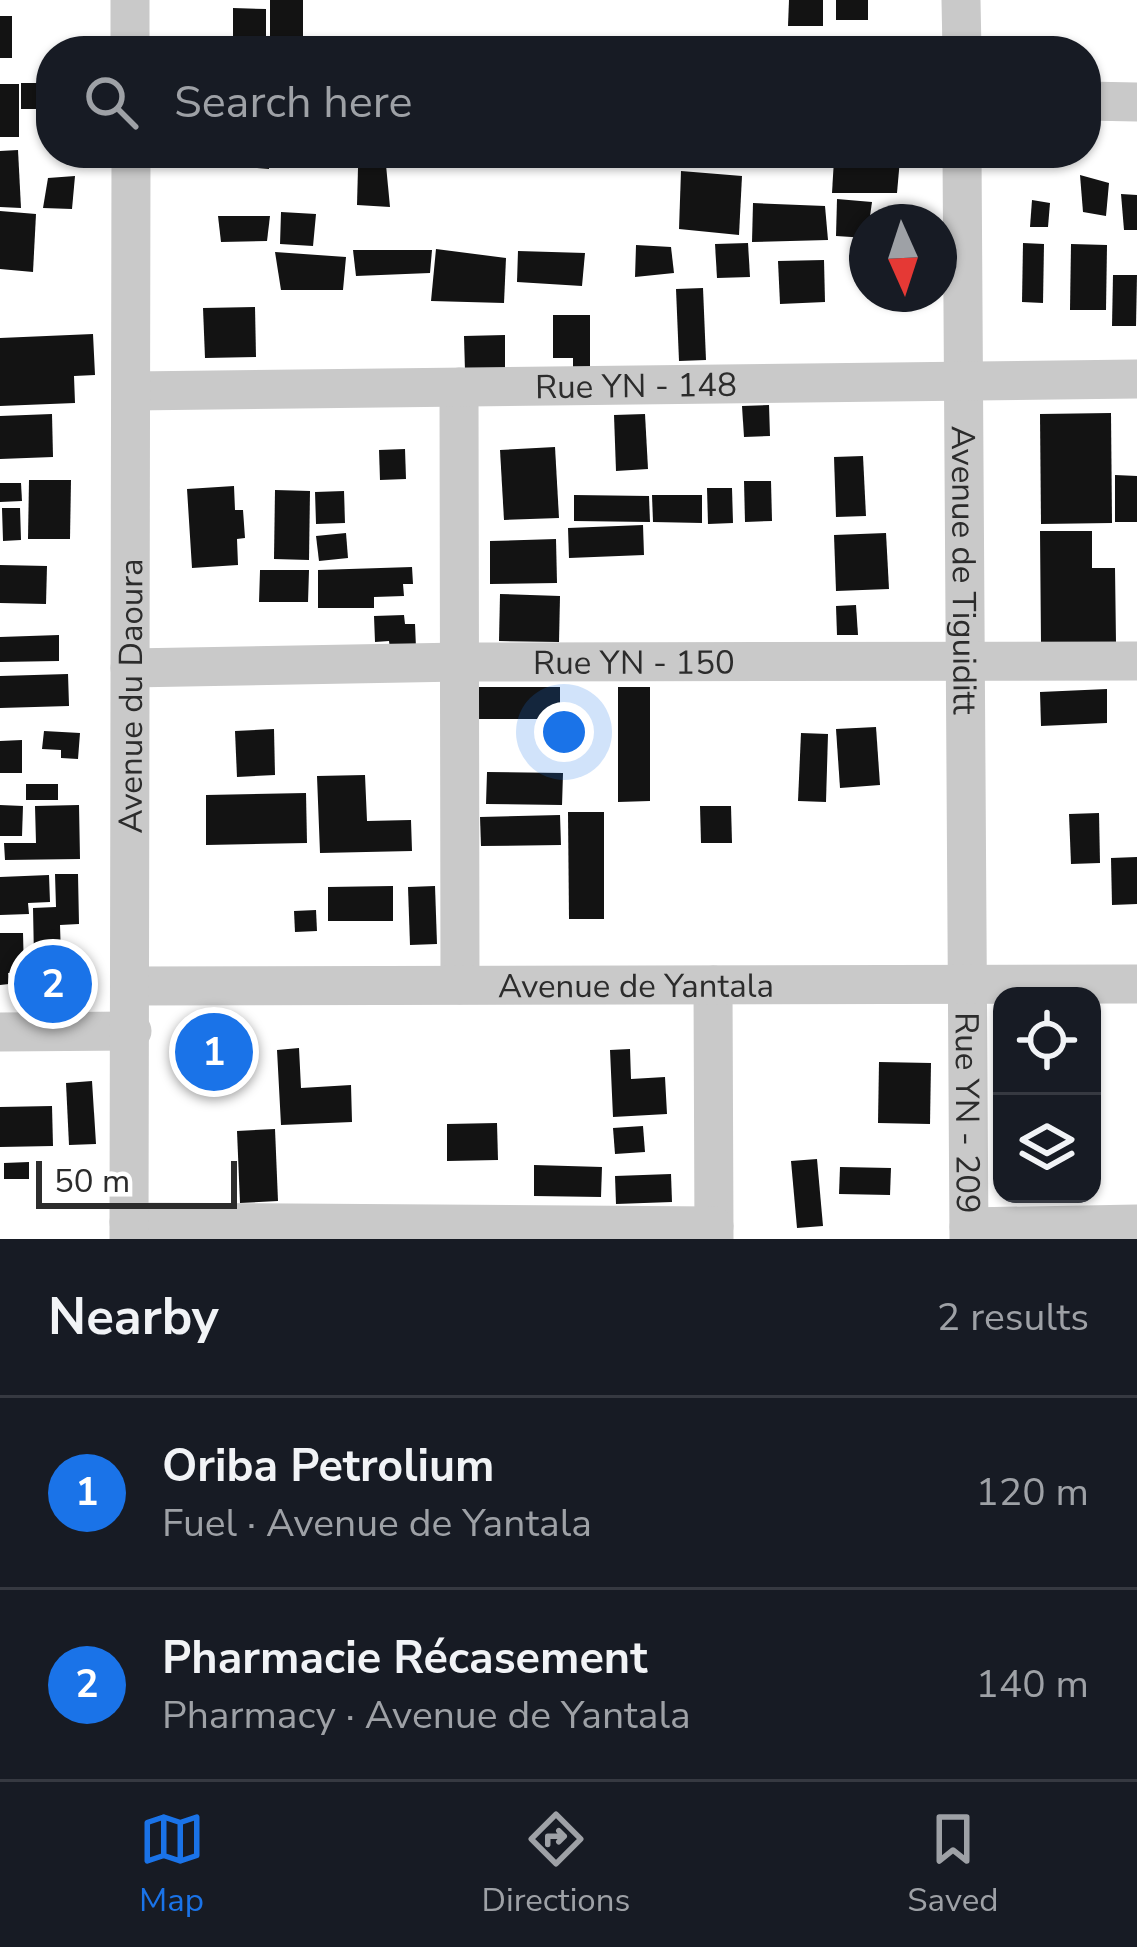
<!DOCTYPE html>
<meta charset="utf-8">
<style>
body{margin:0;font-family:"Nunito Sans",sans-serif;background:#20242c;color:#f1f3f6}
.controls{position:absolute;right:36px;bottom:36px;display:grid;overflow:hidden;border-radius:24px;box-shadow:0 3px 9px #0004}
.controls button{width:108px;height:108px;display:grid;place-items:center;padding:0;border:0;border-bottom:3px solid #363941;background:#171b24;color:#f1f3f6;font:60px sans-serif}
.compass{position:absolute;left:849px;top:204px;width:108px;height:108px;border-radius:50%;background:#171b24;box-shadow:0 3px 9px #0004;rotate:177deg}
.scale{position:absolute;left:36px;bottom:30px;width:201px;box-sizing:border-box;padding-left:12px;border:6px solid #2c2c2c;border-top:0;font-size:33px;line-height:42px;white-space:nowrap;color:#2c2c2c;-webkit-text-stroke:9px #fff;paint-order:stroke}
.you{position:absolute;left:564px;top:732px;width:42px;height:42px;margin:-30px;border:9px solid #fff;border-radius:50%;background:#1a73e8;box-shadow:0 0 0 18px #1a73e833}
.badge{display:grid;place-items:center;width:78px;height:78px;border-radius:50%;background:#1a73e8;color:#fff;font-size:39px;font-weight:700}
.pin{position:absolute;translate:-50% -50%;border:6px solid #fff;box-shadow:0 3px 12px #0006}
.list{margin:0;padding:0;list-style:none}
h2{display:flex;justify-content:space-between;align-items:center;height:156px;margin:0;padding:0 48px;font-size:51px}
h2 small{font-size:39px;font-weight:400;color:#9ea1a6}
.list li{display:grid;grid-template-columns:78px 1fr auto;gap:36px;align-items:center;box-sizing:border-box;height:192px;padding:0 48px;border-top:3px solid #363941}
.list b{display:block;font-size:45px;white-space:nowrap}
.list p{margin:0;font-size:39px;white-space:nowrap;color:#9ea1a6}
.list em{font-size:39px;font-style:normal;color:#9ea1a6}
.icon{flex:none;width:66px;height:66px;fill:none;stroke:currentColor;stroke-width:2;stroke-linecap:round;stroke-linejoin:round}
.map{position:relative;flex:none;width:1137px;height:1239px;overflow:hidden}
.search{position:absolute;background:#171b24;box-shadow:0 3px 9px #0004;left:36px;right:36px;top:36px;height:132px;display:flex;align-items:center;gap:30px;box-sizing:border-box;padding:0 42px;border-radius:48px;color:#9ea1a6;font-size:45px}
.sheet{height:540px;background:#171b24}
nav{display:flex;justify-content:space-around;align-items:center;box-sizing:border-box;height:168px;border-top:3px solid #363941;background:#171b24;font-size:33px;color:#9ea1a6}
nav a{display:grid;justify-items:center;gap:6px}
nav .on{color:#1a73e8}
.map>svg:first-child{display:block}
.building{fill:#131313}
.lines{fill:none;stroke-linecap:round;stroke-linejoin:round}
.minor{stroke:#c9c9c9;stroke-width:39}
.labels{text-anchor:middle;stroke-width:12;stroke-linejoin:round;paint-order:stroke}
.street-label{font-size:33px;fill:#2c2c2c;stroke:#fff}
</style>
<div class="map">
<svg width="1137" height="1239" viewBox="0 0 1137 1239">
<rect width="100%" height="100%" fill="#fff"/>
<g class="building">
<rect x="270" y="0" width="33" height="50"/>
<polygon points="789,0 823,0 823,26 788,26"/>
<rect x="836" y="0" width="32" height="20"/>
<polygon points="233,8 266,9 266,51 233,51"/>
<rect x="0" y="16" width="12" height="42"/>
<rect x="21" y="83" width="17" height="26"/>
<rect x="0" y="84" width="19" height="53"/>
<polygon points="18,150 21,208 0,207 0,151"/>
<polygon points="236,153 269,153 269,169 236,166"/>
<polygon points="783,153 830,153 831,162 783,160"/>
<polygon points="834,159 900,159 897,193 832,193"/>
<polygon points="386,165 390,207 357,205 358,168"/>
<polygon points="681,171 742,176 739,235 679,229"/>
<polygon points="1080,175 1109,183 1106,216 1083,212"/>
<polygon points="75,176 72,209 43,208 48,178"/>
<polygon points="1121,194 1137,195 1137,230 1124,230"/>
<polygon points="837,199 872,202 867,238 836,236"/>
<polygon points="1032,200 1050,203 1048,227 1030,227"/>
<polygon points="753,203 825,206 828,240 752,242"/>
<polygon points="0,211 36,214 33,272 0,269"/>
<polygon points="281,212 316,214 313,246 280,244"/>
<polygon points="218,216 270,216 267,241 221,242"/>
<polygon points="748,243 750,277 717,278 715,244"/>
<polygon points="1023,243 1044,244 1043,303 1022,302"/>
<polygon points="1071,244 1107,245 1106,310 1070,310"/>
<polygon points="636,245 671,247 674,273 635,277"/>
<polygon points="436,249 506,258 504,303 431,301"/>
<polygon points="353,250 432,250 430,273 356,276"/>
<polygon points="518,251 585,253 582,286 517,282"/>
<polygon points="275,252 346,257 343,290 281,290"/>
<polygon points="824,260 825,302 780,304 778,261"/>
<polygon points="1113,275 1137,275 1136,326 1112,326"/>
<polygon points="703,288 706,360 679,361 676,289"/>
<polygon points="255,307 256,357 205,358 203,308"/>
<polygon points="553,315 590,315 590,367 573,367 573,358 553,358"/>
<polygon points="93,334 95,375 74,376 75,403 0,406 0,338"/>
<polygon points="505,335 505,371 465,371 464,336"/>
<polygon points="769,405 770,436 744,437 742,406"/>
<polygon points="1111,413 1112,523 1041,524 1040,414"/>
<polygon points="52,414 53,457 0,459 0,416"/>
<polygon points="645,414 648,469 616,471 614,415"/>
<polygon points="555,447 559,518 504,520 500,450"/>
<polygon points="405,449 406,479 380,480 379,450"/>
<polygon points="863,456 866,516 836,517 834,457"/>
<polygon points="1115,475 1137,476 1137,522 1115,522"/>
<polygon points="29,480 71,480 70,539 28,539"/>
<polygon points="744,481 771,481 772,521 745,522"/>
<polygon points="0,483 21,483 22,501 0,502"/>
<polygon points="234,486 235,510 243,510 245,538 237,539 238,565 192,568 187,489"/>
<polygon points="707,488 732,488 733,523 708,524"/>
<polygon points="275,490 310,491 309,560 274,559"/>
<polygon points="344,491 345,523 316,524 315,492"/>
<polygon points="574,495 649,496 650,522 574,521"/>
<polygon points="652,495 702,495 702,523 653,522"/>
<polygon points="2,508 20,508 21,540 3,541"/>
<polygon points="643,525 644,555 569,558 568,528"/>
<polygon points="1040,531 1092,531 1092,568 1115,568 1116,643 1041,644"/>
<polygon points="346,533 348,558 319,561 316,536"/>
<polygon points="886,533 889,589 836,591 834,535"/>
<polygon points="556,539 557,583 490,584 490,541"/>
<polygon points="0,565 47,566 46,604 0,603"/>
<polygon points="412,567 413,584 403,584 404,596 374,597 374,608 318,608 318,570"/>
<polygon points="260,570 309,570 308,602 259,602"/>
<polygon points="500,594 560,596 559,642 499,641"/>
<polygon points="856,605 858,635 837,635 836,606"/>
<polygon points="404,615 405,624 415,624 416,648 390,649 389,641 375,642 374,616"/>
<polygon points="59,635 59,661 0,662 0,637"/>
<polygon points="68,674 69,706 0,708 0,676"/>
<polygon points="479,687 560,687 560,719 478,719"/>
<polygon points="618,687 650,687 650,801 618,802"/>
<polygon points="1107,689 1107,723 1041,726 1040,692"/>
<polygon points="876,727 880,785 840,788 836,729"/>
<polygon points="274,729 275,775 237,777 235,731"/>
<polygon points="44,731 80,733 78,759 61,758 61,750 42,749"/>
<polygon points="801,733 828,734 826,802 798,801"/>
<polygon points="22,740 22,773 0,773 0,741"/>
<polygon points="487,772 563,773 562,805 486,804"/>
<polygon points="365,775 367,821 411,820 412,851 320,853 317,776"/>
<rect x="26" y="784" width="32" height="16"/>
<polygon points="306,793 307,843 206,845 206,795"/>
<polygon points="0,805 23,806 22,836 0,836"/>
<polygon points="79,805 80,859 5,860 4,843 36,843 35,806"/>
<polygon points="700,806 731,806 732,843 701,843"/>
<polygon points="568,812 604,812 604,919 569,919"/>
<polygon points="1099,813 1100,863 1071,864 1069,814"/>
<polygon points="560,815 561,845 481,846 480,817"/>
<polygon points="1137,857 1137,904 1112,905 1111,858"/>
<polygon points="55,874 78,874 79,924 60,925 61,957 34,958 33,908 56,907"/>
<polygon points="49,875 50,902 28,903 29,914 0,915 0,877"/>
<polygon points="393,886 393,921 328,921 328,887"/>
<polygon points="435,886 437,944 410,945 408,887"/>
<polygon points="316,910 317,931 295,932 294,911"/>
<polygon points="0,933 23,933 24,972 8,973 9,984 0,985"/>
<polygon points="78,965 83,1000 23,1003 28,968"/>
<polygon points="299,1048 301,1088 351,1085 352,1122 281,1125 277,1050"/>
<polygon points="630,1049 631,1079 665,1077 667,1114 613,1117 610,1050"/>
<polygon points="879,1062 931,1063 930,1124 878,1123"/>
<polygon points="92,1081 96,1144 69,1145 66,1083"/>
<polygon points="52,1106 53,1146 0,1147 0,1107"/>
<polygon points="497,1123 498,1160 447,1161 447,1124"/>
<polygon points="643,1126 645,1152 615,1154 613,1128"/>
<polygon points="275,1129 278,1201 240,1203 237,1131"/>
<polygon points="817,1159 823,1226 797,1228 791,1161"/>
<polygon points="29,1162 29,1179 4,1179 4,1163"/>
<polygon points="534,1165 602,1167 601,1197 534,1196"/>
<polygon points="840,1167 891,1168 890,1195 839,1194"/>
<polygon points="671,1174 672,1202 616,1204 615,1176"/>
</g>
<g class="lines">
<g class="minor">
<polyline points="130,0 130,51"/>
<polyline points="961,0 962,51"/>
<polyline points="1086,101 1137,102"/>
<path id="s1" d="M962,153L969,1239"/>
<polyline points="459,387 460,985"/>
<path id="s2" d="M132,391L1137,379"/>
<path id="s3" d="M130,668L461,662L1137,661"/>
<polyline points="713,985 714,1239"/>
<path id="s4" d="M132,986L1137,984"/>
<polyline points="0,1032 132,1031"/>
<polyline points="129,1222 714,1226"/>
<polyline points="969,1227 1137,1224"/>
<path id="s5" d="M129,1239L131,153"/>
</g>
</g>
<g class="labels">
<g class="street-label">
<text dy="12" stroke="none"><textPath href="#s2" startOffset="504">Rue YN - 148</textPath></text>
<text dy="12" stroke="none"><textPath href="#s1" startOffset="417">Avenue de Tiguiditt</textPath></text>
<text dy="12" stroke="none"><textPath href="#s3" startOffset="504">Rue YN - 150</textPath></text>
<text dy="12" stroke="none"><textPath href="#s5" startOffset="543">Avenue du Daoura</textPath></text>
<text dy="12" stroke="none"><textPath href="#s4" startOffset="504">Avenue de Yantala</textPath></text>
<text dy="12" stroke="none"><textPath href="#s1" startOffset="960">Rue YN - 209</textPath></text>
</g>
</g>
</svg>
<div class="controls">
<button><svg class="icon" aria-label="locate" viewBox="0 0 24 24"><circle cx="12" cy="12" r="6"/><path d="M12 2v4M12 18v4M2 12h4M18 12h4"/></svg></button>
<button><svg class="icon" aria-label="layers" viewBox="0 0 24 24"><path d="M12 4l9 5-9 5-9-5zM3 14l9 5 9-5"/></svg></button>
</div>
<svg class="compass" viewBox="-18 -18 36 36"><path d="M0-13l5 13h-10z" fill="#e53935"/><path d="M0 13l5-13h-10z" fill="#9ea1a6"/></svg>
<div class="scale">50 m</div>
<div class="you"></div>
<div class="pin badge" style="left:214px;top:1052px">1</div>
<div class="pin badge" style="left:53px;top:984px">2</div>
<div class="search"><svg class="icon" aria-label="search" viewBox="0 0 24 24"><circle cx="10" cy="10" r="6"/><path d="M15 15l6 6"/></svg>Search here</div>
</div>
<section class="sheet">
<h2>Nearby<small>2 results</small></h2>
<ul class="list">
<li><span class="badge">1</span><div><b>Oriba Petrolium</b><p>Fuel · Avenue de Yantala</p></div><em>120 m</em></li>
<li><span class="badge">2</span><div><b>Pharmacie Récasement</b><p>Pharmacy · Avenue de Yantala</p></div><em>140 m</em></li>
</ul>
</section>
<nav>
<a class="on"><svg class="icon" aria-label="map" viewBox="0 0 24 24"><path d="M3 6l6-2 6 2 6-2v14l-6 2-6-2-6 2zM9 4v14M15 6v14"/></svg>Map</a>
<a><svg class="icon" aria-label="directions" viewBox="0 0 24 24"><path d="M12 3l9 9-9 9-9-9zM9 14v-3h6M13 9l2 2-2 2"/></svg>Directions</a>
<a><svg class="icon" aria-label="saved" viewBox="0 0 24 24"><path d="M7 4h10v16l-5-4-5 4z"/></svg>Saved</a>
</nav>
